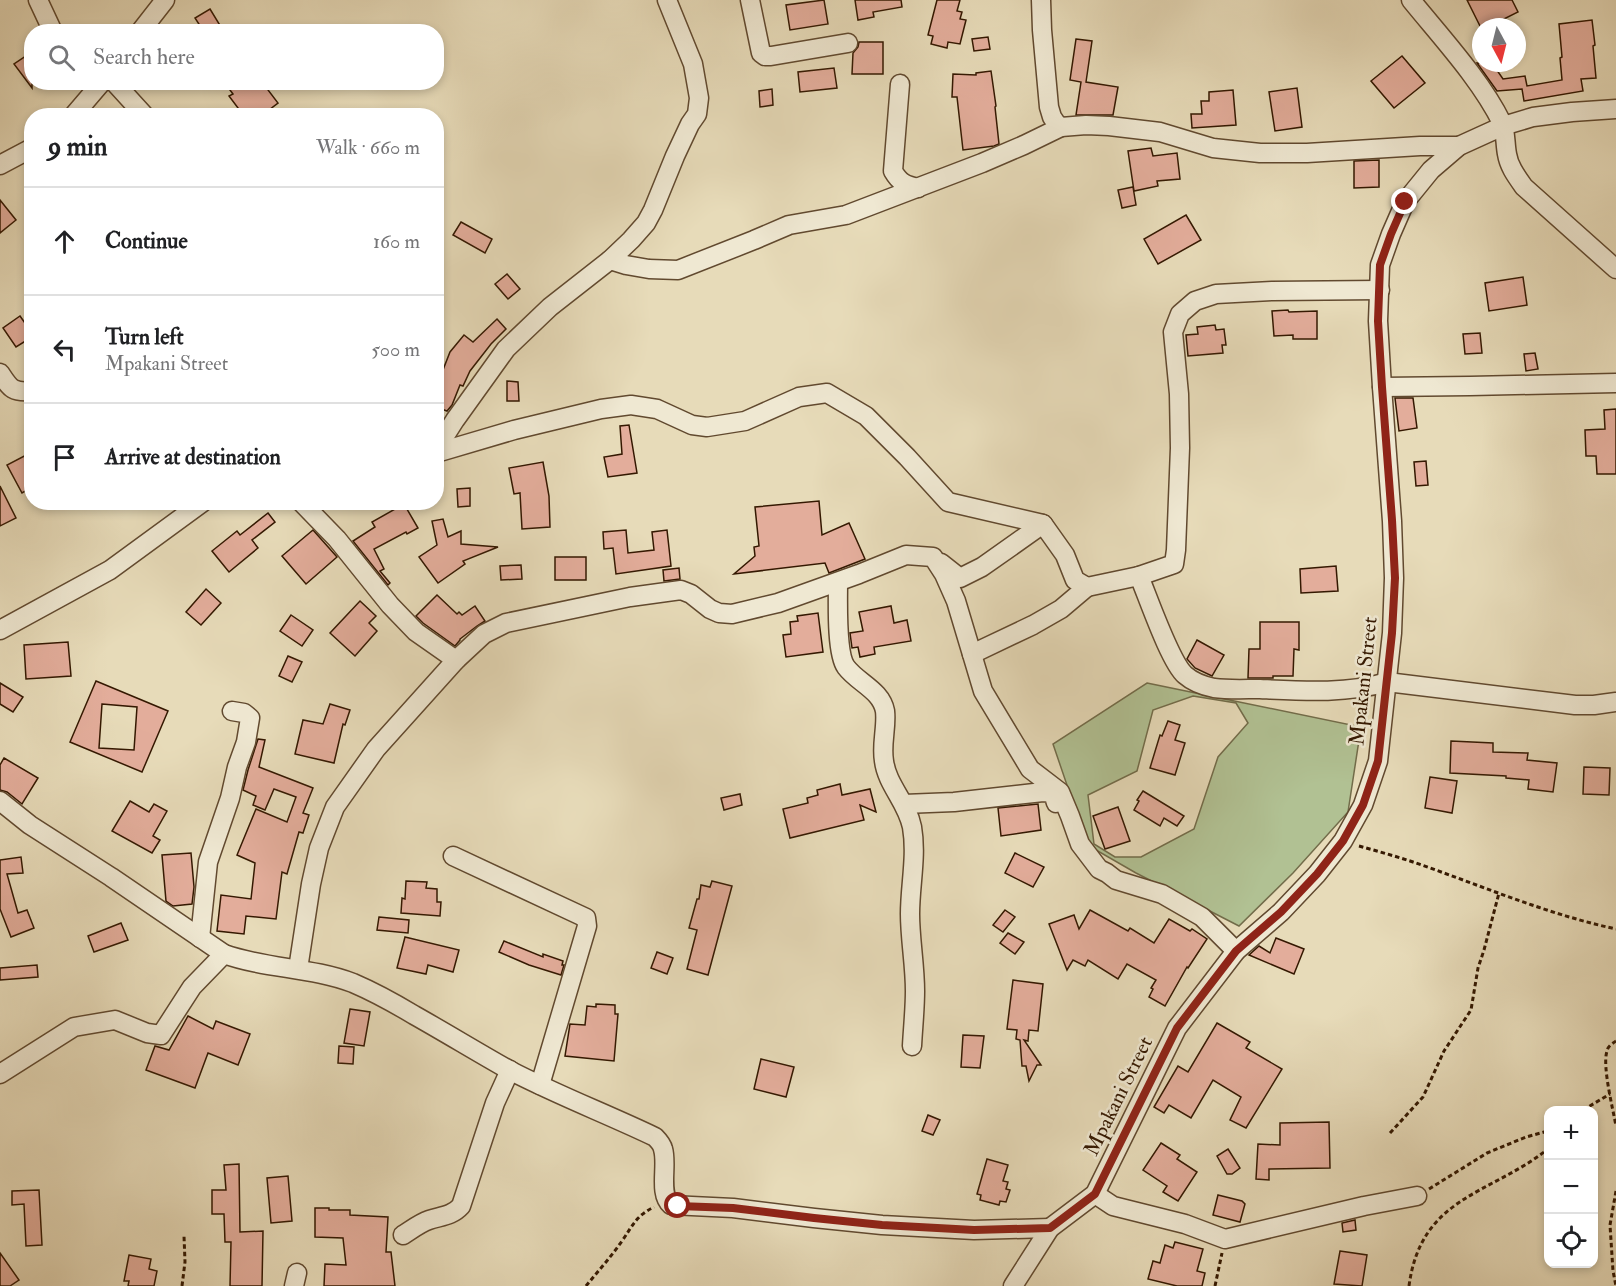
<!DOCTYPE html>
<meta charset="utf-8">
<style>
body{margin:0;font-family:"IM FELL Double Pica",serif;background:#f6f6f6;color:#202124}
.controls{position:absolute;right:18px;bottom:18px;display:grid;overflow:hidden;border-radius:12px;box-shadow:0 3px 9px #0003}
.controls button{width:54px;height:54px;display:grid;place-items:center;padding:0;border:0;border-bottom:2px solid #e0e0e0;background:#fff;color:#202124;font:30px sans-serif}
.compass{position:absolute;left:1472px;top:18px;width:54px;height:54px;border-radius:50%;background:#fff;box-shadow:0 3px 9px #0003;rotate:173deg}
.stop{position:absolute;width:18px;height:18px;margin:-14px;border:4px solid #8f2418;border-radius:50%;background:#fff}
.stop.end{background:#8f2418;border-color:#fff;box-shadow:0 2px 6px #0008}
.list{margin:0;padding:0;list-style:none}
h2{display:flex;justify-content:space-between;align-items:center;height:78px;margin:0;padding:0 24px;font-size:26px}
h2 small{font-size:20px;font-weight:400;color:#757577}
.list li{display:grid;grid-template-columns:39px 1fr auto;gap:18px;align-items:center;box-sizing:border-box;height:108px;padding:0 24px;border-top:2px solid #e0e0e0}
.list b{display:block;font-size:22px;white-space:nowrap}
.list p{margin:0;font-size:20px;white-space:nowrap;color:#757577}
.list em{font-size:20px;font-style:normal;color:#757577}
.icon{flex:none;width:33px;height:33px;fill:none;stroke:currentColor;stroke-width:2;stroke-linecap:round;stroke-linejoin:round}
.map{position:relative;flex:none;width:1616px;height:1286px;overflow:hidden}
.search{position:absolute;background:#fff;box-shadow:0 3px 9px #0003;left:24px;top:24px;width:420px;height:66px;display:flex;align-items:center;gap:15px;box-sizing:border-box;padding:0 21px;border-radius:24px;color:#757577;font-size:22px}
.panel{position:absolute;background:#fff;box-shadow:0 3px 9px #0003;left:24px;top:108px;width:420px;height:402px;border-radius:24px}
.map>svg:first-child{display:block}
.green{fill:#b1c193;stroke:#726c4a;stroke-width:1.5;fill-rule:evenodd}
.building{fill:#e3ad9b;stroke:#341801;stroke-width:1.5;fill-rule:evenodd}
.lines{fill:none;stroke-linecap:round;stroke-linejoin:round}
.minor-casing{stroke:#61492f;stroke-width:21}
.path{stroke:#341801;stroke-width:3;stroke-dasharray:4.5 3;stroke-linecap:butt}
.minor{stroke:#efe8d2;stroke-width:18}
.route{stroke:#8f2418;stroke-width:8}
.labels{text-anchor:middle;stroke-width:5;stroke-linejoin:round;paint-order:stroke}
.street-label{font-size:21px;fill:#341801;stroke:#efe8d2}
</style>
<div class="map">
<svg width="1616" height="1286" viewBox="0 0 1616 1286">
<rect width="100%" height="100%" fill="#e7dbb9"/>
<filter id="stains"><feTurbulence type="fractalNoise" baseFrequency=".00333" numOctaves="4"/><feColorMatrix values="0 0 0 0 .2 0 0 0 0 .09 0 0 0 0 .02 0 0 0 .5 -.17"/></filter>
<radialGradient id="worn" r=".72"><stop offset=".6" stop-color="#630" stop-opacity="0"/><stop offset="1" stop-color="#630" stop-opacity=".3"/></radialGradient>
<path class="green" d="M1147,683L1361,727L1348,812L1293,873L1239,926L1136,873L1089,846L1085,838L1053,744ZM1193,696L1236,703L1248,723L1218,757L1194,829L1141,857H1115L1094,844L1088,795L1137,771L1153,710Z"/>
<g class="building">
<polygon points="824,0 828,24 790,30 786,5"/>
<polygon points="855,0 901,0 902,7 873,12 874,17 858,20"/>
<polygon points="937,0 960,0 957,11 962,12 960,19 966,20 960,44 948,42 947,48 931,44 933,36 928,35"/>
<polygon points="1467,0 1512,0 1518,12 1488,27 1481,28"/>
<polygon points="210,9 221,27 214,32 204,32 195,18"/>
<polygon points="1592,20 1595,45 1593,46 1596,78 1581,79 1583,91 1524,101 1522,89 1497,91 1477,63 1492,63 1503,79 1525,76 1527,86 1562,80 1560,58 1562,57 1559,24"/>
<polygon points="988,37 990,49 974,51 972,39"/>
<polygon points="1076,39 1092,41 1086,82 1118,87 1113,115 1076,115 1081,82 1070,80"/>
<polygon points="859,42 883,42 883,74 852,74 853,53 858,47"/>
<polygon points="32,52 32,88 14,64"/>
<polygon points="1402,56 1425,83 1394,108 1371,81"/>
<polygon points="834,68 837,88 800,92 798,72"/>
<polygon points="991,71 996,106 995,107 999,144 994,146 963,150 957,97 952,97 953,74 976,75 976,73"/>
<polygon points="224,82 262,82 278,103 261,116 244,116 229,96 233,94"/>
<polygon points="1297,88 1302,127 1275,131 1269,92"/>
<polygon points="772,89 773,105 760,107 759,91"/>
<polygon points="1233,90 1236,125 1192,128 1191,114 1202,114 1201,101 1209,101 1209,92"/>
<polygon points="1151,148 1153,156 1177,153 1180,179 1157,181 1158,186 1134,191 1128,151"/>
<polygon points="1379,160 1379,187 1354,188 1354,161"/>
<polygon points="1133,187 1136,205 1122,208 1118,190"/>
<polygon points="0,200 16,220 0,233"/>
<polygon points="1186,215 1201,240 1158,264 1144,239"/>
<polygon points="461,222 492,239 485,253 453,235"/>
<polygon points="507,274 520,289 508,299 495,284"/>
<polygon points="1523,277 1527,305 1489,311 1485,283"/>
<polygon points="1288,310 1289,312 1317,311 1317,339 1293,339 1293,335 1274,336 1272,311"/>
<polygon points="20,316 32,333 32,337 16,347 3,328"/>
<polygon points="497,319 506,329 491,344 470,371 463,386 460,385 452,405 447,411 436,407 436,392 443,376 441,375 450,352 464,335 473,342"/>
<polygon points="1215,325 1216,330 1224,329 1226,345 1222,345 1223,353 1188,356 1186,335 1198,334 1197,327"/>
<polygon points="1480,333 1482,353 1465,354 1463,334"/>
<polygon points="1535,353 1538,369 1526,371 1524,354"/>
<polygon points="507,381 518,382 519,401 507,401"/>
<polygon points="1395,398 1413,398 1417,428 1399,431"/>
<polygon points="1616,409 1616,474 1597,474 1596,456 1586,456 1585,430 1605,429 1604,410"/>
<polygon points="629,425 637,473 608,477 604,457 622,454 620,426"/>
<polygon points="32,452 32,487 22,493 7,465"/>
<polygon points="1426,461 1428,485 1416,486 1414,462"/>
<polygon points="543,462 549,496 550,527 522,529 520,493 514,494 509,468"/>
<polygon points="0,486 16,518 0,526"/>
<polygon points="470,488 470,506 458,507 457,489"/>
<polygon points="819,501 822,535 849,523 865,559 829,573 825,563 734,574 755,556 754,547 759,546 755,507"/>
<polygon points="404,504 418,528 407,534 406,532 374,549 384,569 380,571 390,583 388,585 353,541 375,527 372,522"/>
<polygon points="268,513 275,522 252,540 258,548 229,572 212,551 237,531 240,535"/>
<polygon points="443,519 448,537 461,531 461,544 498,547 463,561 465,564 438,583 419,557 437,545 432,521"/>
<polygon points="313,530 337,557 306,584 282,556"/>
<polygon points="626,530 628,553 654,550 652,532 667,530 671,566 616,574 613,548 604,549 603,532"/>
<rect x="555" y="557" width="31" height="23"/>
<polygon points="521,565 522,579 501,580 500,566"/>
<polygon points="1336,566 1338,591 1301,593 1300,569"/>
<polygon points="679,568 680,579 664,581 663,570"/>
<polygon points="206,589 221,603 201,625 186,612"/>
<polygon points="437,595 457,614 459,612 462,615 475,606 485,621 477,626 460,639 460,640 455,646 423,623 416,616"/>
<polygon points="360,601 376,616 369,623 377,631 355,656 330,633"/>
<polygon points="891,606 894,623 907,620 911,641 874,647 875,654 860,657 858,647 852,648 850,633 863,631 859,612"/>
<polygon points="818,613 823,652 786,657 783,635 791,634 790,622 798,621 797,616"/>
<polygon points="291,615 313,630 302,646 280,631"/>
<polygon points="1260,622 1299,622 1299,650 1294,649 1293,676 1273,676 1273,678 1248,678 1249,649 1260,649"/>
<polygon points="1197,640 1224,655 1212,676 1195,668 1187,659"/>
<polygon points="68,642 71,676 26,679 24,645"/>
<polygon points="288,656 302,662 292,682 279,676"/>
<path d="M96,681L168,711L142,772L70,742ZM102,704L137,707L134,750L99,748Z"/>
<polygon points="0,683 23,697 13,712 0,704"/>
<polygon points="330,704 350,710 345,725 343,724 334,763 295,754 303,720 323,724"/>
<polygon points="1168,721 1180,725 1175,740 1185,743 1175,775 1150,768 1160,735 1162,736"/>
<polygon points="258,739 265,740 259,767 313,788 303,813 309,815 303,833 299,832 287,874 282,872 276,919 246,916 244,934 217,931 221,895 251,899 255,863 237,855 256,809 287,822 296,797 274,789 265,810 253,805 256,796 243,790 248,770"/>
<polygon points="1451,741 1493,743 1493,752 1528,753 1527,760 1557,763 1553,792 1528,789 1529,780 1506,778 1506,776 1450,773"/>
<polygon points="4,758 38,778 22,804 7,792 0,790 0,765"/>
<polygon points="1584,767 1610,768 1609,795 1583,794"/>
<polygon points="1430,777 1457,781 1452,813 1425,808"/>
<polygon points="840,784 842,795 870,789 876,812 860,805 864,820 790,838 783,809 808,803 807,798 818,795 817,790"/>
<polygon points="1143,791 1184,816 1177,826 1164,818 1160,826 1134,810 1139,801 1137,800"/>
<polygon points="740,794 742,805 724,810 721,798"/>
<polygon points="130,801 149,812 154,804 167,811 153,836 160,840 152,853 112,831"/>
<polygon points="1038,804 1041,830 1001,836 998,808"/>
<polygon points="1118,807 1130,841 1105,849 1093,816"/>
<polygon points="191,853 194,887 192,904 173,906 166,901 162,855"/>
<polygon points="1015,853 1044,867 1033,887 1005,873"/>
<polygon points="21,857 23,873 7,874 18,913 27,910 34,928 11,937 0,909 0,860"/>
<polygon points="406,881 427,882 426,888 437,889 437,902 441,902 440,916 401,913 402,898 405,899"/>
<polygon points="712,881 732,886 708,975 687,969 697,930 689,928 697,899 699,899 701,885 710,887"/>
<polygon points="1005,910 1015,917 1003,932 993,925"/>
<polygon points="1090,910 1128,931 1130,928 1154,943 1169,919 1190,931 1192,929 1207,939 1188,968 1187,967 1165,1006 1149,997 1153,989 1151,988 1156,980 1127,964 1118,979 1088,960 1085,966 1073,960 1067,970 1049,924 1074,915 1079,929"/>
<polygon points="379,917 409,920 408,933 377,930"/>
<polygon points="121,923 128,940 94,952 88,936"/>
<polygon points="1008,933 1024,942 1015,954 1000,943"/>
<polygon points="405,937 459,950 453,972 428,965 426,974 397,968"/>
<polygon points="1276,938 1304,949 1294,974 1249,955 1259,946 1270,953"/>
<polygon points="504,941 543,957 543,954 563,961 562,965 564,965 561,975 529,965 499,952"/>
<polygon points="657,952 673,958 667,974 651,968"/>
<polygon points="37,965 38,977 0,980 0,968"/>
<polygon points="1013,980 1043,984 1038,1031 1029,1030 1028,1041 1024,1040 1041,1065 1037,1065 1029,1081 1026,1066 1022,1066 1020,1040 1016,1039 1017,1030 1007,1029"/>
<polygon points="596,1004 615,1005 615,1014 618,1014 614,1061 565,1056 570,1024 585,1025 587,1006 596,1007"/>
<polygon points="350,1009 370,1012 364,1046 344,1043"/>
<polygon points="188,1016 213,1029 216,1021 250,1034 238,1065 208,1053 195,1088 146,1070 155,1046 169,1050"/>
<polygon points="1217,1023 1250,1042 1246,1048 1282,1069 1246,1128 1230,1120 1241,1097 1213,1080 1191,1118 1169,1105 1164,1113 1154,1107 1178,1066 1188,1072"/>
<polygon points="963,1035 984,1036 980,1068 961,1067"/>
<polygon points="339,1046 354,1047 353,1064 338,1063"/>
<polygon points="761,1059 794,1067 786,1097 754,1089"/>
<polygon points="928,1115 940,1120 933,1135 922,1131"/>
<polygon points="1329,1122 1330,1168 1269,1169 1269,1180 1256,1179 1258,1144 1280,1145 1280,1123"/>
<polygon points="1161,1143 1180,1155 1177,1159 1197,1172 1178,1201 1163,1192 1167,1186 1143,1170"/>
<polygon points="1228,1149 1240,1168 1232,1174 1227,1174 1217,1156"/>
<polygon points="987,1159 1008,1165 1003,1181 1008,1182 1006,1189 1010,1190 1006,1202 1000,1201 999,1205 980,1200 981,1195 977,1194"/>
<polygon points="239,1164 240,1232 263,1231 262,1286 230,1286 231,1242 225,1242 224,1214 212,1214 212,1190 226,1190 224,1165"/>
<polygon points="288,1176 292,1221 271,1223 267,1178"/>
<polygon points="39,1190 42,1245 26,1246 24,1204 12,1205 12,1191"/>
<polygon points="1218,1195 1242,1201 1245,1204 1240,1222 1213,1215"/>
<polygon points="315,1208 329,1208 329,1210 350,1210 350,1215 388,1217 386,1252 391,1252 395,1286 324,1286 325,1264 346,1265 343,1238 315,1237"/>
<polygon points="1355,1220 1356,1230 1343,1232 1342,1223"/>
<polygon points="1175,1242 1203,1249 1197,1271 1205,1273 1202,1286 1177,1286 1148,1279 1153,1261 1160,1263 1165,1245 1173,1248"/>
<polygon points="1340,1251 1367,1255 1362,1286 1334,1284"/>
<polygon points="0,1253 19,1280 10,1286 0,1286"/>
<polygon points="129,1255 151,1259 149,1269 157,1271 154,1286 128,1286 129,1281 124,1281"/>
</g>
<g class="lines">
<defs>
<g id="minor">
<polyline points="38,0 53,32"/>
<polyline points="750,0 761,53 765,56 771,56 848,43"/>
<polyline points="1041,0 1042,30 1049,107 1052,117 1056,123 1061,127 1086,125 1109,126 1160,132 1213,148 1260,153 1307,153 1420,146 1459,146"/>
<path d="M1411,0C1441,37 1481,80 1502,123C1506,132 1505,144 1507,154C1509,167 1517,177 1524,187L1616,269"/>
<polyline points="140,32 165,0"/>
<polyline points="114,82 145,116"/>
<path d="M900,84L893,171C900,183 905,185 918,188"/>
<polyline points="73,116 102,82"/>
<polyline points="0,165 32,148"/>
<polyline points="610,260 626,265 649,269 678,270 754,240 789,225 846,215 982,163 1024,145 1061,127"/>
<path d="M0,373C10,388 12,393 32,391"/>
<polyline points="1382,387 1470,386 1616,383"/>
<polyline points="436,450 455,420 506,349 550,307 610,260 631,240 646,223 653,210 675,156 690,124 697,114 699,98 693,64 667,0"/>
<polyline points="436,453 514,430 601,409 631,405 657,409 692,425 707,427 745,421 799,397 827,393 866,416 907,457 948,502 1043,524"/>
<polyline points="301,502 337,539 390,605 416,632 456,660"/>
<polyline points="941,563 960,578 982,567 1043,524 1065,555 1075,580 1087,587 1139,576 1174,564 1176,550 1180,448 1179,394 1173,332 1180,314 1195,301 1216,294 1272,291 1380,290"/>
<path d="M1139,576C1148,597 1170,662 1185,675C1193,682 1204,686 1214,688C1229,690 1245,689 1260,689C1302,691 1347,694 1387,682L1575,705H1594L1616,702"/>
<path d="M838,582C838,601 836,653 846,667C858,683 881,690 885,711C887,727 881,744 884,761C887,785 907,802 912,827C917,856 910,885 910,914C910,939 915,965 915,991C915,1009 913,1027 912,1046"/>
<polyline points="0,630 110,570 203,502"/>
<polyline points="972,654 1033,625 1061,609 1087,587"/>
<path d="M0,801L30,825L111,877L224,954C266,969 311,967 353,983C374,992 394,1003 414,1015C446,1033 477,1052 509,1070C557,1095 607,1114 655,1137C658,1140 662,1144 663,1149C668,1165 658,1194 671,1205L733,1208L814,1218L882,1225L974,1230L1050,1228"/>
<polyline points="904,804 954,802 1043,792 1053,793 1056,803"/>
<polyline points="453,856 586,918 587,926 540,1085"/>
<polyline points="200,938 208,862 230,798 237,767 246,742 250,718 244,713 232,711"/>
<polyline points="298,969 311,884 319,848 335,807 376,749 456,660 484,634 506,623 630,597 681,590 691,594 710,609 719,613 732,614 778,603 859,574 906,555 933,557 944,574 956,601 983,691 1030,769 1060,792 1070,816 1080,844 1099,869 1107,873 1116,880 1162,894 1202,917 1236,951"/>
<polyline points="0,1074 74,1027 115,1020 147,1033 161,1035 192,987 224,954"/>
<polyline points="1095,1194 1113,1206 1185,1224 1225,1239 1364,1206 1417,1196"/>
<path d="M403,1235C411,1230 420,1223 429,1220C441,1216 452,1216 461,1206L495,1103L510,1070"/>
<polyline points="294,1286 297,1273"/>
<polyline points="1013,1286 1050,1228 1095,1194 1177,1028 1236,951 1281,912 1317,874 1343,841 1363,805 1378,761 1392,633 1394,578 1392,521 1382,387 1378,321 1380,265 1391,234 1405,202 1431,170 1459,146 1503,126 1533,117 1572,112 1616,109"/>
</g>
</defs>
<use href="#minor" class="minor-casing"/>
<g class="path">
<path d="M1359,846C1377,851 1395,856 1413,862C1480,885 1546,914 1616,929"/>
<path d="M1616,1041C1613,1043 1608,1046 1607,1051C1602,1066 1613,1109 1616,1126"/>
<polyline points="1583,1110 1610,1094"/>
<polyline points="1390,1133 1423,1097 1444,1051 1471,1010 1478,968 1484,950 1499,893"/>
<polyline points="1429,1189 1487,1153 1526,1137 1548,1131"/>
<polyline points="1616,1191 1610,1225 1613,1271 1616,1286"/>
<polyline points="182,1286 185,1262 184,1236"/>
<path d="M586,1286C598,1271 611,1257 622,1241C633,1225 636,1216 654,1207"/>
<polyline points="1215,1286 1222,1253"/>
<path d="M1409,1286C1421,1196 1490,1195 1548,1149"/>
</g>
<use href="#minor" class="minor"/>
</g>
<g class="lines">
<polyline class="route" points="678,1206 733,1208 814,1218 882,1225 974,1230 1050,1228 1095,1194 1177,1028 1236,951 1281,912 1317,874 1343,841 1363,805 1378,761 1392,633 1395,578 1392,520 1382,387 1378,321 1380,265 1391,234 1405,202"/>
</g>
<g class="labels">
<g class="street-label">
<text transform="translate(1363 681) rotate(-84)" y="7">Mpakani Street</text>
<text transform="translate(1118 1096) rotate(-64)" y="7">Mpakani Street</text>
</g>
</g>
<rect width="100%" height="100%" filter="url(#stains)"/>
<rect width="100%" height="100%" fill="url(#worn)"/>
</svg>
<div class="controls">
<button>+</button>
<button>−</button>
<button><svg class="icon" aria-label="locate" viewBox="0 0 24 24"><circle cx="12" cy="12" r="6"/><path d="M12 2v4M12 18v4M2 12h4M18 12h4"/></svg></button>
</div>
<svg class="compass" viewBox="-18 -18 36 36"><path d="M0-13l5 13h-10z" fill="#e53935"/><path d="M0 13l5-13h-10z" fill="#757577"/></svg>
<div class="stop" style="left:678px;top:1206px"></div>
<div class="stop end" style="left:1405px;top:202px"></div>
<div class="search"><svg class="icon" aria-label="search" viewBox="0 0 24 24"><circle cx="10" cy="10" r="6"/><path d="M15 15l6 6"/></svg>Search here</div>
<section class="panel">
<h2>9 min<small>Walk · 660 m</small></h2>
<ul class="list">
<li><svg class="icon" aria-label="ahead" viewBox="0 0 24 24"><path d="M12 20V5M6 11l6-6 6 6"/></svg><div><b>Continue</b></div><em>160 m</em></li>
<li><svg class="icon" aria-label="left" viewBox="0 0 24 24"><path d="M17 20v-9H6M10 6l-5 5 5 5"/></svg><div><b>Turn left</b><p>Mpakani Street</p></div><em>500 m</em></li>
<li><svg class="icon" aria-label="arrive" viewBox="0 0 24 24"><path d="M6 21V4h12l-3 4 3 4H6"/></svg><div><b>Arrive at destination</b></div></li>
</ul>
</section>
</div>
